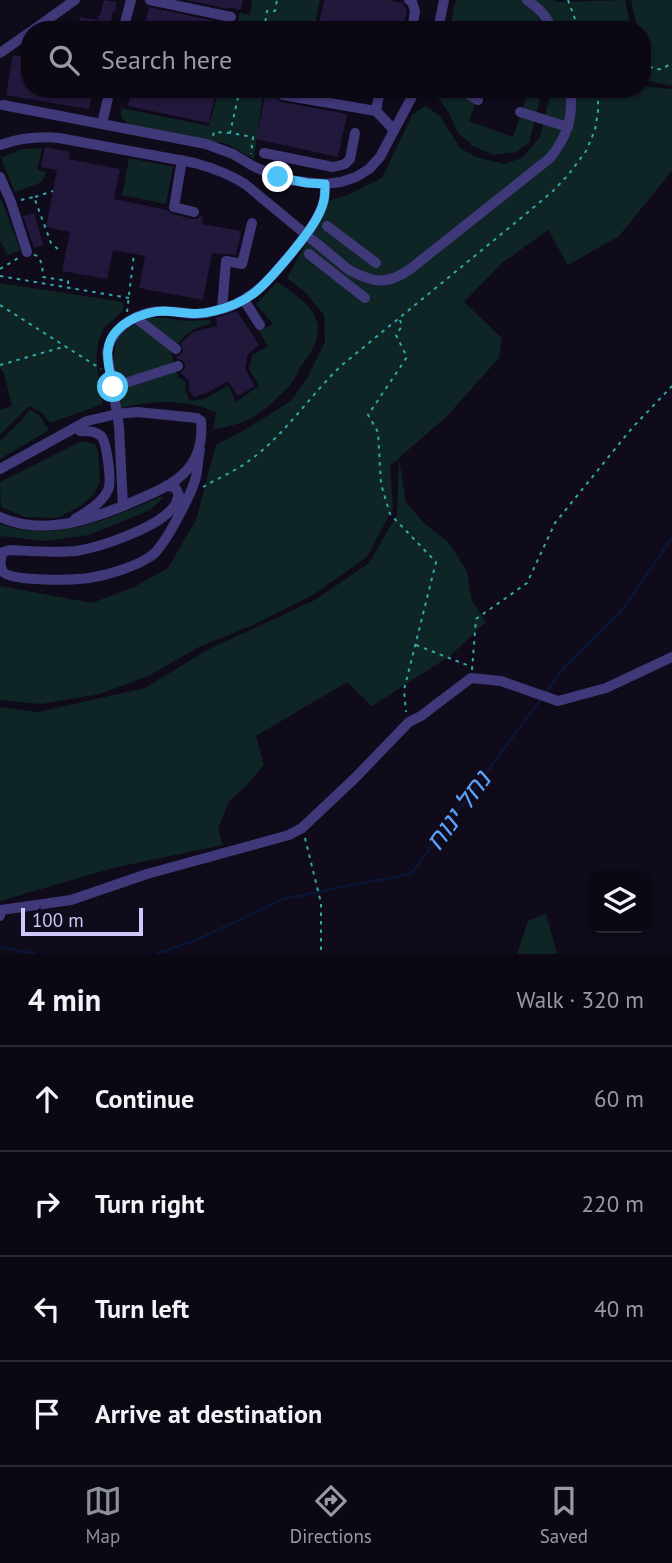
<!DOCTYPE html>
<meta charset="utf-8">
<style>
body{margin:0;font-family:"PT Sans","Noto Sans Hebrew",sans-serif;background:#14111d;color:#f1f3f6}
.controls{position:absolute;right:21px;bottom:21px;display:grid;overflow:hidden;border-radius:14px;box-shadow:0 2px 5px #0004}
.controls button{width:63px;height:63px;display:grid;place-items:center;padding:0;border:0;border-bottom:2px solid #2b2934;background:#0b0814;color:#f1f3f6;font:35px sans-serif}
.scale{position:absolute;left:21px;bottom:18px;width:122px;box-sizing:border-box;padding-left:7px;border:4px solid #d2c7fd;border-top:0;font-size:19px;line-height:24px;white-space:nowrap;color:#d2c7fd;-webkit-text-stroke:5px #0f0b1b;paint-order:stroke}
.stop{position:absolute;width:21px;height:21px;margin:-16px;border:5px solid #4fc3f7;border-radius:50%;background:#fff}
.stop.end{background:#4fc3f7;border-color:#fff;box-shadow:0 2px 7px #0008}
.list{margin:0;padding:0;list-style:none}
h2{display:flex;justify-content:space-between;align-items:center;height:91px;margin:0;padding:0 28px;font-size:30px}
h2 small{font-size:23px;font-weight:400;color:#9a9aa0}
.list li{display:grid;grid-template-columns:46px 1fr auto;gap:21px;align-items:center;box-sizing:border-box;height:105px;padding:0 28px;border-top:2px solid #2b2934}
.list b{display:block;font-size:26px;white-space:nowrap}
.list em{font-size:23px;font-style:normal;color:#9a9aa0}
.icon{flex:none;width:38px;height:38px;fill:none;stroke:currentColor;stroke-width:2;stroke-linecap:round;stroke-linejoin:round}
.map{position:relative;flex:none;width:672px;height:954px;overflow:hidden}
.search{position:absolute;background:#0b0814;box-shadow:0 2px 5px #0004;left:21px;right:21px;top:21px;height:77px;display:flex;align-items:center;gap:18px;box-sizing:border-box;padding:0 24px;border-radius:28px;color:#9a9aa0;font-size:26px}
.sheet{height:511px;background:#0b0814}
nav{display:flex;justify-content:space-around;align-items:center;box-sizing:border-box;height:98px;border-top:2px solid #2b2934;background:#0b0814;font-size:19px;color:#9a9aa0}
nav a{display:grid;justify-items:center;gap:4px}
nav .on{color:#8c9099}
.map>svg:first-child{display:block}
.green{fill:#0f2425}
.lines{fill:none;stroke-linecap:round;stroke-linejoin:round}
.stream{stroke:#0a1636;stroke-width:2.5}
.building{fill:#22183c}
.path{stroke:#30a7a9;stroke-width:2;stroke-dasharray:3.5 5;stroke-linecap:butt}
.minor{stroke:#3f3879;stroke-width:10}
.route{stroke:#4fc3f7;stroke-width:9}
.labels{text-anchor:middle;stroke-width:5;stroke-linejoin:round;paint-order:stroke}
.water-label{font-size:26px;font-style:italic;fill:#59a3fa;stroke:#0f0b1b}
</style>
<div class="map">
<svg width="672" height="954" viewBox="0 0 672 954">
<rect width="100%" height="100%" fill="#0f0b1b"/>
<g class="green">
<polygon points="252,0 320,0 314,30 235,30 240,13 250,15"/>
<polygon points="457,0 552,0 559,2 625,0 631,30 450,30 454,6"/>
<polygon points="631,0 672,0 672,86 643,80 642,30 638,30"/>
<polygon points="642,86 672,89 672,171 619,236 568,265 548,230 502,263 464,302 502,338 499,358 447,416 390,466 393,508 367,557 313,595 253,625 199,647 148,676 100,694 41,704 0,700 0,586 92,603 134,587 168,568 196,520 216,445 246,429 291,401 307,378 325,342 324,315 307,294 287,278 330,200 348,195 382,178 412,115 425,106 439,115 460,148 476,157 504,164 522,158 540,137 551,91 550,89 642,89"/>
<polygon points="219,89 282,89 282,97 263,93 254,159 227,144 129,125 121,117 121,108 209,126"/>
<polygon points="425,89 480,89 469,121 513,137 528,93 518,89 539,89 539,103 529,143 516,152 494,155 473,146 458,133 450,115 440,100 424,91"/>
<polygon points="42,148 37,170 46,172 42,182 15,192 1,158 23,149"/>
<polygon points="129,158 173,167 166,204 122,195"/>
<polygon points="0,198 6,211 20,250 8,255 0,241"/>
<path d="M277,282C293,293 317,306 318,329C318,343 311,352 304,362C299,368 297,375 293,381C290,387 283,392 278,397C259,417 240,426 213,429L216,412C183,399 156,400 121,408L113,361L117,338L130,327L146,318H164L185,321L210,320L211,324C191,327 184,336 171,352L178,377L186,382L185,390L190,401L207,398L228,385L236,402L259,386L249,369L252,355L268,346L259,331L273,324L256,304Z"/>
<path d="M0,283L123,302V310C118,316 111,321 106,326C89,347 100,380 103,404L50,423L42,413L29,406L0,435V410L12,406L4,373L0,368Z"/>
<polygon points="30,409 39,415 49,430 0,459 0,441 21,421"/>
<polygon points="82,441 95,444 98,451 100,481 94,494 81,506 57,518 25,517 1,507 0,482"/>
<polygon points="399,459 406,502 424,523 449,543 467,571 472,601 486,622 450,656 372,706 347,682 256,736 264,765 247,785 229,801 218,829 223,845 113,868 0,901 0,707 38,712 145,688 207,650 315,600 369,563 397,515"/>
<path d="M160,497H164L150,510L89,535L43,541L0,536V524C56,544 110,518 160,497Z"/>
<polygon points="546,913 557,954 517,954 528,921"/>
</g>
<g class="lines">
<g class="stream">
<polyline points="545,694 564,667 620,613 672,538"/>
<polyline points="0,947 36,954"/>
<polyline points="156,954 194,941 284,899 351,885 411,874 541,699"/>
</g>
</g>
<g class="building">
<polygon points="104,0 117,2 115,11 113,11 109,30 77,30 80,17 98,20 98,16 100,16"/>
<polygon points="186,0 243,0 241,10 228,7 228,9"/>
<polygon points="324,0 389,0 402,3 407,10 403,30 325,30 318,28"/>
<polygon points="149,7 229,24 228,30 144,30"/>
<polygon points="13,55 30,58 30,89 92,89 89,109 6,95"/>
<polygon points="132,89 216,89 209,123 128,106"/>
<polygon points="265,97 277,99 282,102 347,114 338,157 256,139"/>
<polygon points="45,147 70,152 68,159 120,169 114,199 167,210 172,214 192,219 197,219 200,216 203,217 202,224 241,231 236,255 212,253 203,300 139,288 145,256 113,250 107,279 62,271 70,232 46,227 57,170 41,167"/>
<polygon points="34,213 43,245 34,248 23,216"/>
<polygon points="237,311 259,345 248,354 245,369 255,386 238,396 228,381 207,393 194,397 189,390 189,381 181,373 185,368 185,363 182,360 177,359 177,356 181,354 183,351 181,343 193,332 217,326 216,318"/>
</g>
<g class="lines">
<g class="path">
<polyline points="568,0 579,30"/>
<polyline points="264,30 267,11 275,11 277,0"/>
<polyline points="293,30 294,27 308,30"/>
<path d="M642,62C655,70 660,73 672,62"/>
<polyline points="240,89 230,133 253,137 251,154"/>
<polyline points="213,136 214,132 229,133"/>
<polyline points="35,197 53,191"/>
<polyline points="21,200 34,197 51,243 59,250"/>
<polyline points="34,255 38,256 42,264 43,277 68,281 68,287"/>
<polyline points="0,269 20,257"/>
<polyline points="0,276 129,298"/>
<polyline points="0,305 101,369"/>
<polyline points="127,312 134,254"/>
<polyline points="400,320 402,326 396,335 407,357 368,415 378,432 381,484 390,514 436,562 404,690 406,712"/>
<polyline points="0,365 63,347"/>
<path d="M203,487C218,478 236,471 250,460C286,434 310,395 342,365L527,213L553,191L569,174L586,151L595,130L598,111V89"/>
<polyline points="416,645 472,667"/>
<polyline points="472,670 476,619 527,583 555,523 632,428 672,386"/>
<polyline points="305,838 321,903 321,954"/>
</g>
<g class="minor">
<polyline points="150,0 231,17"/>
<polyline points="409,0 412,2 415,11 412,30"/>
<path d="M527,0C539,8 547,16 552,30"/>
<polyline points="33,30 75,0"/>
<polyline points="123,30 131,0"/>
<polyline points="438,30 444,0"/>
<polyline points="0,53 30,32"/>
<polyline points="461,89 478,100"/>
<polyline points="283,95 376,111 380,89"/>
<polyline points="3,105 206,144 233,154 253,166 271,174 287,180 325,184 341,182 356,177 369,169 380,157 416,89"/>
<polyline points="376,111 394,130"/>
<polyline points="520,112 568,127"/>
<polyline points="102,124 110,89"/>
<path d="M0,145C20,138 37,136 59,138L195,163C213,168 229,174 245,184L349,270C373,282 385,286 409,270L550,158C567,137 574,117 570,89"/>
<polyline points="264,153 333,167 345,164 350,159 355,133"/>
<polyline points="182,160 174,207 194,212"/>
<polyline points="0,177 11,202 27,252"/>
<polyline points="327,226 376,263"/>
<polyline points="309,254 365,298"/>
<polyline points="244,300 260,325"/>
<polyline points="222,309 226,261 242,264 252,223"/>
<polyline points="136,318 176,349"/>
<polyline points="113,387 178,366"/>
<path d="M0,469L87,421L117,414L137,412L197,418L201,421C206,476 164,488 123,506"/>
<path d="M166,486L175,487L179,495C177,498 177,502 175,505C161,527 101,547 76,551C54,553 31,551 10,550L3,552C0,559 0,567 3,572C13,582 75,580 89,578C108,575 135,567 151,556C164,548 192,493 196,477C198,468 198,459 200,450"/>
<path d="M0,517C41,535 83,522 123,506L119,426L107,352C111,331 130,316 152,312C165,309 180,313 194,314C205,314 216,311 226,308C258,296 273,275 294,250C305,236 320,218 324,200C325,195 325,189 325,184"/>
<path d="M75,519C87,512 102,503 108,490C112,482 107,443 101,436C95,431 88,431 80,431"/>
<polyline points="0,916 1,910 71,900 147,874 289,835 302,828 355,778 409,722 421,716 471,678 501,681 558,701 606,688 672,657"/>
</g>
</g>
<g class="lines">
<path class="route" d="M113,387C111,375 106,362 108,350C110,325 143,311 165,311C182,312 197,316 214,311C253,302 265,284 290,255C302,240 320,219 324,200C325,195 325,189 325,184L307,183L278,177"/>
</g>
<g class="labels">
<g class="water-label">
<text transform="translate(458 811) rotate(-54)" y="9">נחל ינוח</text>
</g>
</g>
</svg>
<div class="controls">
<button><svg class="icon" aria-label="layers" viewBox="0 0 24 24"><path d="M12 4l9 5-9 5-9-5zM3 14l9 5 9-5"/></svg></button>
</div>
<div class="scale">100 m</div>
<div class="stop" style="left:113px;top:387px"></div>
<div class="stop end" style="left:278px;top:177px"></div>
<div class="search"><svg class="icon" aria-label="search" viewBox="0 0 24 24"><circle cx="10" cy="10" r="6"/><path d="M15 15l6 6"/></svg>Search here</div>
</div>
<section class="sheet">
<h2>4 min<small>Walk · 320 m</small></h2>
<ul class="list">
<li><svg class="icon" aria-label="ahead" viewBox="0 0 24 24"><path d="M12 20V5M6 11l6-6 6 6"/></svg><div><b>Continue</b></div><em>60 m</em></li>
<li><svg class="icon" aria-label="right" viewBox="0 0 24 24"><path d="M7 20v-9h11M14 6l5 5-5 5"/></svg><div><b>Turn right</b></div><em>220 m</em></li>
<li><svg class="icon" aria-label="left" viewBox="0 0 24 24"><path d="M17 20v-9H6M10 6l-5 5 5 5"/></svg><div><b>Turn left</b></div><em>40 m</em></li>
<li><svg class="icon" aria-label="arrive" viewBox="0 0 24 24"><path d="M6 21V4h12l-3 4 3 4H6"/></svg><div><b>Arrive at destination</b></div></li>
</ul>
</section>
<nav>
<a class="on"><svg class="icon" aria-label="map" viewBox="0 0 24 24"><path d="M3 6l6-2 6 2 6-2v14l-6 2-6-2-6 2zM9 4v14M15 6v14"/></svg>Map</a>
<a><svg class="icon" aria-label="directions" viewBox="0 0 24 24"><path d="M12 3l9 9-9 9-9-9zM9 14v-3h6M13 9l2 2-2 2"/></svg>Directions</a>
<a><svg class="icon" aria-label="saved" viewBox="0 0 24 24"><path d="M7 4h10v16l-5-4-5 4z"/></svg>Saved</a>
</nav>
